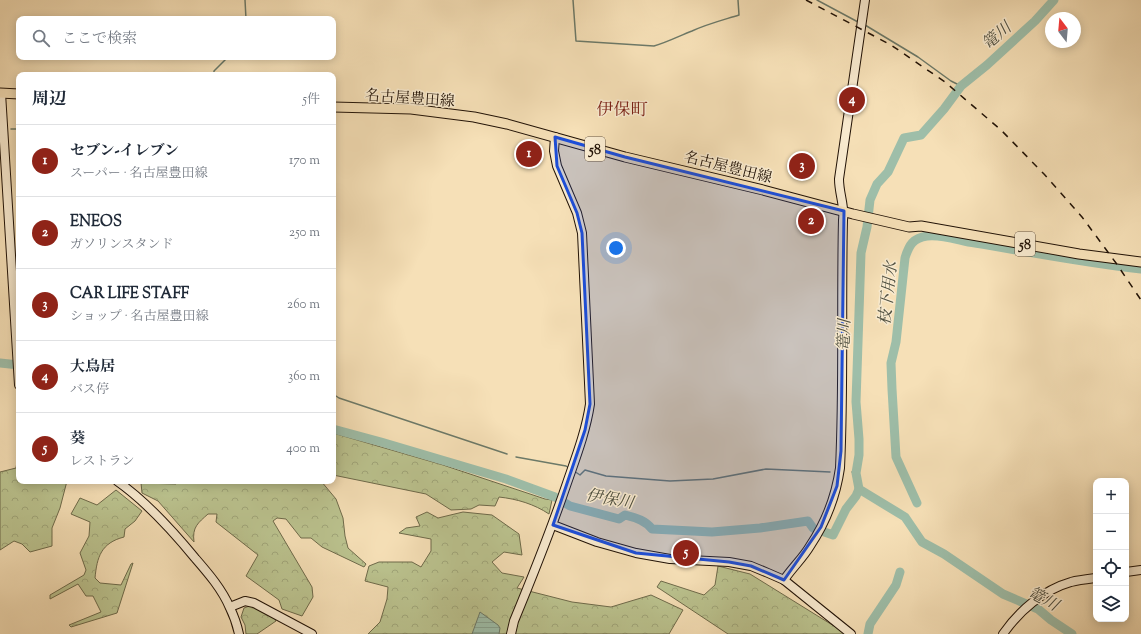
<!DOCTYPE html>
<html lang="ja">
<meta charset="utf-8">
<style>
body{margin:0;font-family:"Sorts Mill Goudy","Noto Serif JP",serif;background:#f2f2f3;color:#1f2937}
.controls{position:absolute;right:12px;bottom:12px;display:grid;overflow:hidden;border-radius:8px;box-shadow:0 2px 10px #0003}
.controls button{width:36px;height:36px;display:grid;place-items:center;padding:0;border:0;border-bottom:1px solid #e0e1e3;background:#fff;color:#1f2937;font:20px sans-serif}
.compass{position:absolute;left:1045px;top:12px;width:36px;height:36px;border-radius:50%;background:#fff;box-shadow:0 2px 10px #0003;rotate:344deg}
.you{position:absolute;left:616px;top:248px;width:14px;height:14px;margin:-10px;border:3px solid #fff;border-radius:50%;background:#1a73e8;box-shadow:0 0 0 6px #1a73e833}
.badge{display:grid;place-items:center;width:26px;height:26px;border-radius:50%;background:#8f2418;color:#fff;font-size:13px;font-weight:700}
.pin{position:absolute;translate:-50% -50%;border:2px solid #fff;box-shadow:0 1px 4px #0006}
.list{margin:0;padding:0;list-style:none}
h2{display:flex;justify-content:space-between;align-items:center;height:52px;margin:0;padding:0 16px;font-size:17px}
h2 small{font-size:13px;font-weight:400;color:#747a83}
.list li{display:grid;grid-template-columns:26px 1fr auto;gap:12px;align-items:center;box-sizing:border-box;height:72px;padding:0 16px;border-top:1px solid #e0e1e3}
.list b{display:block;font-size:15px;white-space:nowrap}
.list p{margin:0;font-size:13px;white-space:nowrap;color:#747a83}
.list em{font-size:13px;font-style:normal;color:#747a83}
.icon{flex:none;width:22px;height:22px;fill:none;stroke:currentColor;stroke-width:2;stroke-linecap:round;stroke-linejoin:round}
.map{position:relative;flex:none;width:1141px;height:634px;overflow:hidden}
.search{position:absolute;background:#fff;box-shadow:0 2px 10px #0003;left:16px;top:16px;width:320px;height:44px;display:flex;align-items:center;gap:10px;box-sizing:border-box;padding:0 14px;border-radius:8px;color:#747a83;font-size:15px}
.panel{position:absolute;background:#fff;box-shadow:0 2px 10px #0003;left:16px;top:72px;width:320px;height:412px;border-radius:8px}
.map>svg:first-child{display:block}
.forest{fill:url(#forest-crowns);stroke:#6e6a4a}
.water{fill:url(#water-rules);stroke:#6c7968}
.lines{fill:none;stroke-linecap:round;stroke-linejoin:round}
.stream{stroke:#6c7968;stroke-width:1.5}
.river{stroke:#9ebea9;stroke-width:9}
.secondary-casing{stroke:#211206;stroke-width:10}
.primary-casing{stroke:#211206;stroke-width:11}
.secondary{stroke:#f9ebd0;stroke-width:8}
.primary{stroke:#f6e0b7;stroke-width:9}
.rail{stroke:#211206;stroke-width:1.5;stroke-dasharray:7 7;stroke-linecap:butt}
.marked{fill:#1d4ed8;fill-opacity:0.2;stroke:#1d4ed8;stroke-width:3;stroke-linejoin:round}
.labels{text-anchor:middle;stroke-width:3;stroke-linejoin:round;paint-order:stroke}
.shield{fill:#f9ebd0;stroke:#625343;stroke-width:1}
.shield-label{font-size:14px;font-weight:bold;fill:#211206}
.street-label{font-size:15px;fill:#211206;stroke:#f9ebd0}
.water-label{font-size:16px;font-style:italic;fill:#4d4e3f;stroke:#f9ebd0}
.quarter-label{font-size:17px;fill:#7a1f14;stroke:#f9ebd0}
</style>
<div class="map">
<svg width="1141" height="634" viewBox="0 0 1141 634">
<defs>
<pattern id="forest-crowns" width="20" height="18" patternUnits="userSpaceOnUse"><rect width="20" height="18" fill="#bbc38f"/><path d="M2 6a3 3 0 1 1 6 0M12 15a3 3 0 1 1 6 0" fill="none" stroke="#a0a67a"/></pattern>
<pattern id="water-rules" width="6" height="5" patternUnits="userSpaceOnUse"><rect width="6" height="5" fill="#9ebea9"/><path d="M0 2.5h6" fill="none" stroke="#88a290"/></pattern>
</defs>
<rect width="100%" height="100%" fill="#f6e0b7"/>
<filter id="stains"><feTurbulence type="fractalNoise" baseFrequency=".005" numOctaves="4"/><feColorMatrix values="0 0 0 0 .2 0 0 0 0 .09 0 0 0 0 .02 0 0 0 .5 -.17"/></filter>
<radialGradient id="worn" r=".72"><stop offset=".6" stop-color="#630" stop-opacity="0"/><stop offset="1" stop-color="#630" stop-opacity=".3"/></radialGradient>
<g class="forest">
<path d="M333,433L443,465L545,499L552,500L549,514C534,504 517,499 499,497L495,506L479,505L471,509L451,510L426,494L333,475Z"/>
<polygon points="19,448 19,481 67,481 60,508 52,528 52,546 30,552 22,544 14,541 0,550 0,472 16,468"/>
<path d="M177,481H321L336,499L343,518L345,536L348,548L366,564L364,567L322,547L311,538H301L286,519L277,518L273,521L312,587L313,597L302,616L282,609L279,600L246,576L258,555L216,522L217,514H208C198,523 192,527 194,542L158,501L142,493L141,483L176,484Z"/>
<path d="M116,490L142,511L135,521L125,529L124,537C101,543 97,557 95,578L100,583L121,585L131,564L133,563L117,613L71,627L69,625L101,612L93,596H86L78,584L50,599V595L84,575L86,570L80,553L89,536L90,522L71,514L80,498L97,505Z"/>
<polygon points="427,512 438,518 463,512 492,515 519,534 522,555 504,552 492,562 502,573 524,577 517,588 572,602 611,607 651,595 683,610 669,634 368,634 380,622 387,599 388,587 365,581 369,566 379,562 412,562 421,567 431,551 431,539 399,533 406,528 420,526 416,517"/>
<polygon points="718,566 750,574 842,631 845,634 728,634 657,587 661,581 704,595 715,585"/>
<polygon points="252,605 272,615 276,621 257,634 246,634 245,625 241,617 244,608"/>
</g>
<polygon class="water" points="480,612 498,625 500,628 499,634 472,634"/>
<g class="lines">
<g class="stream">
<polyline points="245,0 246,19"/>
<path d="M573,0L576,41L654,46C668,42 679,36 692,31C707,24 723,20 739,15L738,0"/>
<polyline points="817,0 858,22"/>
<polyline points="865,25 918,57 951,81 961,86"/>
<polyline points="214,75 214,71 228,57"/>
<polyline points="11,129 19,129"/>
<polyline points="333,394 339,398 507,454"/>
<polyline points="516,457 566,466 569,468"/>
<polyline points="574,471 580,475 585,470 606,476 670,481 713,479 766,469 830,472"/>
<polyline points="852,472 856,473"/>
</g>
<g class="river">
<polyline points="1054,0 1035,21 987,65 961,86 944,109 921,135 904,138 888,172 877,184 870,200 867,227 861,253 856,402 859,439 859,455 856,473 859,489 905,517 922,542 944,554 1003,594 1038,609 1051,620 1072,634"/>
<polyline points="0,363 19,365"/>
<path d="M333,429L381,442L506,479L555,497L570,506L619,519L625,515C636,518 645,520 652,529L712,532L760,528L808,521L813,528L833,535L846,509L856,496L859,489"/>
<path d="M917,503L896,457L892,389L891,363L896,342L905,258C909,245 913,238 927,236C943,234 960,241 975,243C1030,252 1085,263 1141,269"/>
<polyline points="868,634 870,624 896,585 900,572"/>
</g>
<defs>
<g id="secondary">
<polyline points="1,93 19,385"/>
<path d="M117,481C147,502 172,530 195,558C208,573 222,589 230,608C234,616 237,625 239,634"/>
<polyline points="553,525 597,542 636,553 670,559 729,562 751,566 768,573 784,580 851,634"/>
<polyline points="1126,572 1141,570"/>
<path d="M784,580C792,568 803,558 810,546C826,522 836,496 840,468C844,386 841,303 843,220C845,206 839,194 839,179L865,0"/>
<polyline points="230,607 245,601 254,603 312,634"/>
<path d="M511,634L514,621C533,575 551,530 567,483C576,457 586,431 590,404L582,233L577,213L557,166L554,151L555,137"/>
<path d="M1003,634C1019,611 1043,590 1071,582C1079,580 1088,579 1096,578"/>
</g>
<g id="primary">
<polyline points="0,93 19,94"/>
<polyline points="333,107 411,109 474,117 507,124 625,157 763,190 853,214 909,227 921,226 1079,254 1141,262"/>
</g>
</defs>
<use href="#secondary" class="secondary-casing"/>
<use href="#primary" class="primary-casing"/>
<use href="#secondary" class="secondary"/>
<use href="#primary" class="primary"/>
<polyline class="rail" points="806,0 891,45 945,82 1001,130 1044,174 1082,217 1116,263 1141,300"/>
</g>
<path class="marked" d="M555,137L625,157L844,211L841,451L837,486L821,527L784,580L751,566L729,562L636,553L553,525L585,430L590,404L582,233L577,213L557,166Z"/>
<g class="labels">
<g class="shield">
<rect x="585" y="137" width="20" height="24" rx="3"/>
<rect x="1015" y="232" width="20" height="24" rx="3"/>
</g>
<g class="shield-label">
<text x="595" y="154">58</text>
<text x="1025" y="249">58</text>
</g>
<g class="street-label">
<text transform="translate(410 98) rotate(4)" y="5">名古屋豊田線</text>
<text transform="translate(728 167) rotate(14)" y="5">名古屋豊田線</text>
</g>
<g class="water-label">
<text transform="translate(996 35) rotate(-41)" y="6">篭川</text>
<text transform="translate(887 293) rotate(-84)" y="6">枝下用水</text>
<text transform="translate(843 335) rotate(-88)" y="6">篭川</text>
<text transform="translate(610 498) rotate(10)" y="6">伊保川</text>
<text transform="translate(1044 598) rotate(29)" y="6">篭川</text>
</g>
<g class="quarter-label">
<text x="622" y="115">伊保町</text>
</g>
</g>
<rect width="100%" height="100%" filter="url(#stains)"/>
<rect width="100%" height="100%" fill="url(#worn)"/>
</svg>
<div class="controls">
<button>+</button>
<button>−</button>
<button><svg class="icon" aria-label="locate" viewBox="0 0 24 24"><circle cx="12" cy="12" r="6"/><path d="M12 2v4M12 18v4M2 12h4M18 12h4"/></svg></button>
<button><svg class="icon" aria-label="layers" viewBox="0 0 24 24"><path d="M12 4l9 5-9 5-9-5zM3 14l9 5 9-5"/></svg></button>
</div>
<svg class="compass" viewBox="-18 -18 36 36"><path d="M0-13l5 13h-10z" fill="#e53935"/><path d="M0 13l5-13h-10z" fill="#747a83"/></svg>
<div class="you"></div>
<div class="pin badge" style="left:529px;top:154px">1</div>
<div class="pin badge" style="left:811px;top:221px">2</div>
<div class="pin badge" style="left:802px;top:166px">3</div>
<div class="pin badge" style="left:852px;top:100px">4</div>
<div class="pin badge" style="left:686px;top:553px">5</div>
<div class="search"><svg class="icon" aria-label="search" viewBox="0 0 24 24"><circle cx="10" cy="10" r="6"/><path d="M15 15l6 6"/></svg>ここで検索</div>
<section class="panel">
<h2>周辺<small>5件</small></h2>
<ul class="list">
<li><span class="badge">1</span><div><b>セブン-イレブン</b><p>スーパー · 名古屋豊田線</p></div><em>170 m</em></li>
<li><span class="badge">2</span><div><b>ENEOS</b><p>ガソリンスタンド</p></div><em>250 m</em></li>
<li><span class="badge">3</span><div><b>CAR LIFE STAFF</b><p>ショップ · 名古屋豊田線</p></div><em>260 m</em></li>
<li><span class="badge">4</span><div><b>大鳥居</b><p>バス停</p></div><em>360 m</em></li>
<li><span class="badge">5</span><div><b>葵</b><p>レストラン</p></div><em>400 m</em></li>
</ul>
</section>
</div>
